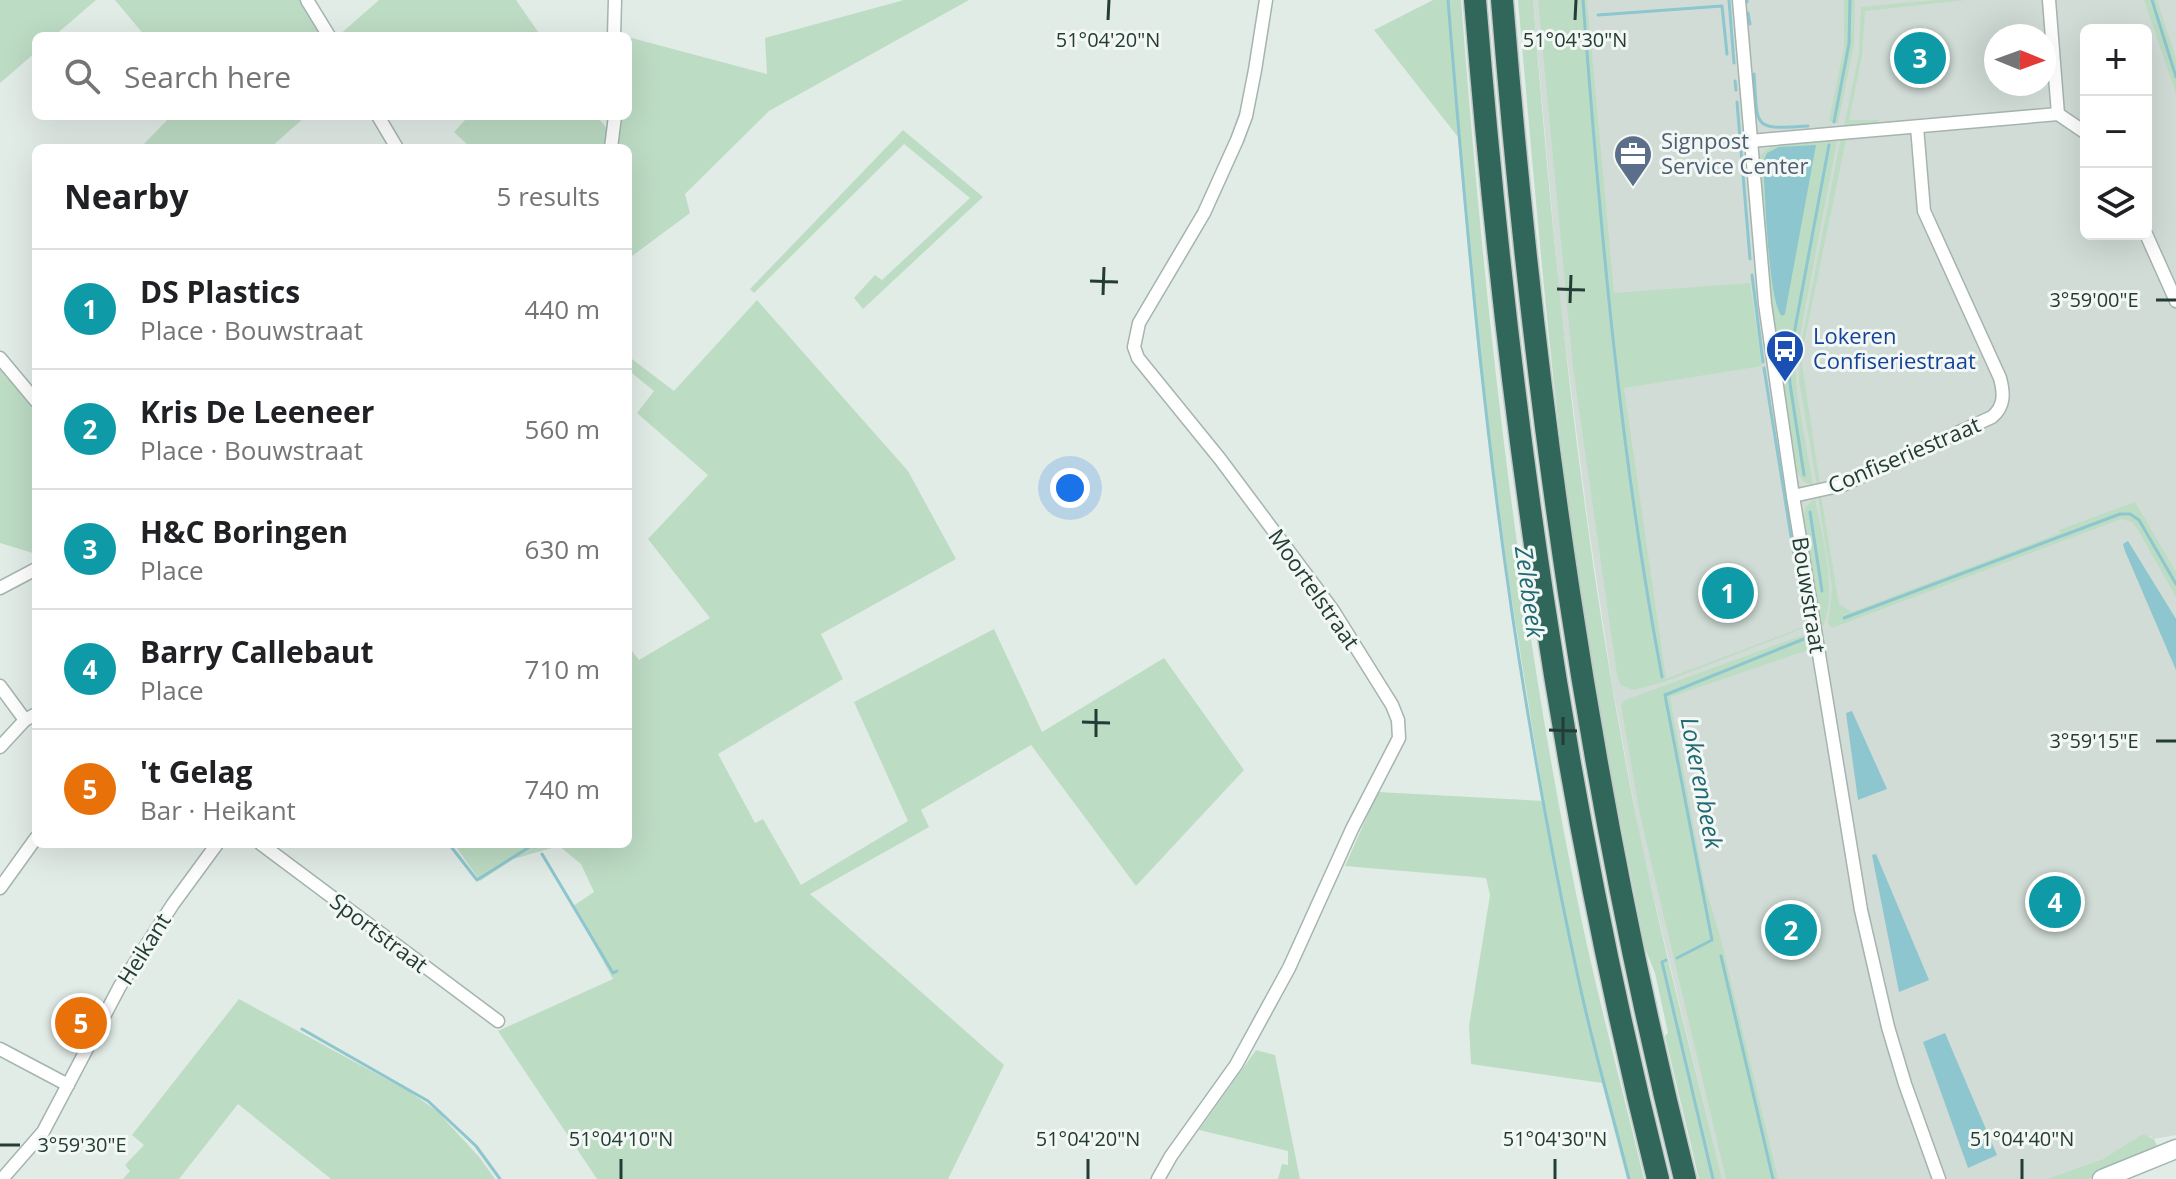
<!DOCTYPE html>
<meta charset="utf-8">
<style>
body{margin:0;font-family:"Open Sans",sans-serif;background:#f6f6f6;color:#202124}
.controls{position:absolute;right:24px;top:24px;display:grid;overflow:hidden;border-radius:12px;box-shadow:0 8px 32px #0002}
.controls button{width:72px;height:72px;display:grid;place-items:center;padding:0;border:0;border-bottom:2px solid #e0e0e0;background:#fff;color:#202124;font:40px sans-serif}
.compass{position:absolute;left:1984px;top:24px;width:72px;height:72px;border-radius:50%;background:#fff;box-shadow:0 8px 32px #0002;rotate:91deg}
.you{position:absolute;left:1070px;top:488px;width:28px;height:28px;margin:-20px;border:6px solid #fff;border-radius:50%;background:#1a73e8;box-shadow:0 0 0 12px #1a73e833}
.badge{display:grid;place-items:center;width:52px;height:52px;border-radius:50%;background:#1a73e8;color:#fff;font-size:26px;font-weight:700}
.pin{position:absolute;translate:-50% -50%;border:4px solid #fff;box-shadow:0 2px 8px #0006}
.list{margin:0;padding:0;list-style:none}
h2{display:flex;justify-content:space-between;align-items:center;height:104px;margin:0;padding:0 32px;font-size:34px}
h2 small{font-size:26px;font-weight:400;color:#757577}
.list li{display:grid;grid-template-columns:52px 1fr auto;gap:24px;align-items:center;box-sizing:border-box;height:120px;padding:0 32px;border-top:2px solid #e0e0e0}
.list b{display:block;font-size:30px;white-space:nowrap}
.list p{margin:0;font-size:26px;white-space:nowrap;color:#757577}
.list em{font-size:26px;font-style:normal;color:#757577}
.icon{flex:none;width:44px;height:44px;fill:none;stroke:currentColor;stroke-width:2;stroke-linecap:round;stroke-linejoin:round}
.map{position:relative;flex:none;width:2176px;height:1179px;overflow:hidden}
.search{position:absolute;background:#fff;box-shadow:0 8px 32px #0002;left:32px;top:32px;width:600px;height:88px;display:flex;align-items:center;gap:20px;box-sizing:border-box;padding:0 28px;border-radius:12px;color:#757577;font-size:30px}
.panel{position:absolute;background:#fff;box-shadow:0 8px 32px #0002;left:32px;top:144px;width:600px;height:704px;border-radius:12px}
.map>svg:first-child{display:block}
.built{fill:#d1dcd6;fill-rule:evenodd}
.green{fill:#bddcc4}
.water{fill:#8dc6ce}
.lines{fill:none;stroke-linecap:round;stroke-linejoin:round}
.stream{stroke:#8dc6ce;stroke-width:3}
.street-casing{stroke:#a5b4ae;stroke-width:15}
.secondary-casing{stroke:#a1b7af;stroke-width:21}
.highway-casing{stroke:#c1c8c6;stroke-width:25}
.street{stroke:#fff;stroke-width:12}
.secondary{stroke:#fff;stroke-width:18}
.highway{stroke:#31675a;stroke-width:22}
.ticks{fill:none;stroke:#233c35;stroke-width:3}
.labels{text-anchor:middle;stroke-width:6;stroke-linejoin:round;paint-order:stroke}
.service-label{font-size:22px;fill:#4e5e75;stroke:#f3f8f5;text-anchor:start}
.transit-label{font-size:22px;fill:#164399;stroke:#f3f8f5;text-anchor:start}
.street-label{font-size:22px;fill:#233c35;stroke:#f3f8f5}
.water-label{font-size:24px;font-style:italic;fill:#206975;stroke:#f3f8f5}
.ticks-label{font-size:20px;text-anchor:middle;fill:#233c35;stroke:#f3f8f5;stroke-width:6;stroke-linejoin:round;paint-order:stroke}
</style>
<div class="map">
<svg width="2176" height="1179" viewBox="0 0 2176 1179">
<rect width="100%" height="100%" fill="#e2ece7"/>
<path class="built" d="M1533,0H2176V1135L2154,1139L2150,1136L2136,1138L2121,1150L2103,1159L2046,1179H1722L1642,849L1612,683L1588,522L1560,302ZM2086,30H2146V234H2086ZM1996,36H2044V84H1996Z"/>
<g class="green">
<polygon points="0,0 96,0 54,36 36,36 36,52 0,83"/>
<polygon points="115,0 300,0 324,36 145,36"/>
<polygon points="379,0 516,0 541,36 338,36"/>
<polygon points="904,0 969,0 769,111 685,194 690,213 628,259 628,148 618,148 622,116 628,116 628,37 767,74 765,38"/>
<path d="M1433,0H1461C1484,302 1517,606 1578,903C1597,996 1622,1087 1644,1179H1627L1602,1083L1471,1064L1469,1026L1490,895L1486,878L1345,866L1378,792L1544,801L1508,576L1478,354L1458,137L1374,30Z"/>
<path d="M1518,0H1533C1554,261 1580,522 1629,780C1654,914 1690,1045 1722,1179H1699L1665,1036L1668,1033L1655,973L1645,948C1619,813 1590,679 1573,543C1549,362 1534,181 1518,0Z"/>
<polygon points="1538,0 1587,0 1614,293 1750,283 1762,366 1624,388 1666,679 1803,627 1803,623 1809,623 1804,628 1664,682 1633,690 1621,685 1617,675 1573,367"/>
<polygon points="1844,0 1855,0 1854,45 1838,123 1829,121 1844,48"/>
<polygon points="1935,0 1966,0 1865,11 1862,55 1849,120 1879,120 1877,124 1844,127 1859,53 1861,7"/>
<polygon points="2144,0 2157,0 2176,59 2176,93"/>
<polygon points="171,116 306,116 270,148 140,148"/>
<polygon points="462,116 597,116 607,129 604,148 471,148 454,132 465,120"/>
<polygon points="903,130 983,197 863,309 854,298 875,275 882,280 970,198 904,144 754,293 750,289"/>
<polygon points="1841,137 1846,140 1801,357 1820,485 1817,485 1799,381 1800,350"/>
<path d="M1834,138L1837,141L1795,362L1797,394L1813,485L1804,482L1795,469L1771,313L1758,160C1769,136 1812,141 1834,138Z"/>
<polygon points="757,300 908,471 956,559 821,634 843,679 718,754 755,823 763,819 801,885 908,821 854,702 994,629 1042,732 1164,658 1244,770 1136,886 1031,745 921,810 929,827 810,894 1004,1065 948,1179 597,1179 498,1031 613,979 573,906 594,892 581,864 559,846 513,859 480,881 454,844 628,844 628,646 639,660 710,618 648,539 708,475 637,413 654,391 628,370 628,356 674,391"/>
<polygon points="0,370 36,411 36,554 0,543"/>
<polygon points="1821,496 1839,604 1852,612 2060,533 2059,530 2135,502 2176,572 2176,597 2138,530 2132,522 2121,519 1832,628 1828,623 1832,588 1818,497"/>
<path d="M1815,498C1821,534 1840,597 1821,630L1803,518L1806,507Z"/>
<polygon points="1809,633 1808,638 1811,638 1812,644 1808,650 1670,697 1704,883 1721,940 1778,1179 1726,1179 1640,815 1621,705 1625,700"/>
<polygon points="239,999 410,1092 437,1111 480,1158 495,1179 331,1179 238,1104 179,1179 123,1179 130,1171 125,1165 144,1145 132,1135"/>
<polygon points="1256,1050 1275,1055 1300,1179 1278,1179 1282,1164 1288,1165 1288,1151 1199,1130"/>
<polygon points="2143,1134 2154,1139 2157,1146 2155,1151 2149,1155 2089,1179 2046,1179 2103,1159"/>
</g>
<g class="water">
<path d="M1816,145L1785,314L1782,316C1768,302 1765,188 1763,162L1767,153L1779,147Z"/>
<polygon points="2128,541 2176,619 2176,670 2125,551 2123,544"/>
<polygon points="1852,711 1887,789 1858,800 1846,713"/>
<polygon points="1876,854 1929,980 1899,992 1872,855"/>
<polygon points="1945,1033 1997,1155 1968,1168 1923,1042"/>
</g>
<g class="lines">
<g class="stream">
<path d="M1448,0C1467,238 1488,478 1528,714C1543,805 1560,896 1580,986C1594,1051 1613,1115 1629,1179"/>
<path d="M1583,0C1600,226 1620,454 1662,677"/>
<polyline points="1729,0 1734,63"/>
<polyline points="1747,0 1747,2"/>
<polyline points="2152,0 2176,77"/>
<polyline points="1748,13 1750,24"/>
<polyline points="1598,15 1722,6 1727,54"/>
<path d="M1754,74C1758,128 1751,130 1808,126"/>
<polyline points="1735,81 1736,90"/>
<polyline points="1737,102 1750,259"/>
<polyline points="1834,122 1849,44 1850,0"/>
<polyline points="1752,275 1763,362"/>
<polyline points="1764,368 1794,555"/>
<polyline points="1804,475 1790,384 1789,361 1829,145"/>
<polyline points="1810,512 1822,591"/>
<polyline points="1796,572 1802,606"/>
<polyline points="1844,618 2120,514 2130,514 2139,520 2176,584"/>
<polyline points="449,844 477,880 531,846 535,847"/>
<polyline points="542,854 613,973 617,971"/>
<polyline points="1721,956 1773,1179"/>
<polyline points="1677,958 1712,940 1665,695 1804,639"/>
<polyline points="1666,960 1662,962 1713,1179"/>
<polyline points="302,1029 428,1101 476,1146 500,1179"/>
</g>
<defs>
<g id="street">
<polyline points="307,0 329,36"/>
<polyline points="1739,0 1765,304 1793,496 1861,910 1888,1027 1905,1084 1939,1179"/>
<polyline points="2049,0 2058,114"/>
<polyline points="614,36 615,0"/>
<polyline points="2058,114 2086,133"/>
<polyline points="378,116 397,148"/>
<polyline points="1750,141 2058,114"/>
<polyline points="611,148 615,116"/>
<polyline points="2146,234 2176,301"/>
<polyline points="0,358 36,401"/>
<path d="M1793,496L1843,485L1992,417C2005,406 2004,393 2000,378L1924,211L1917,127"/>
<polyline points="0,588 36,569"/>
<polyline points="0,686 25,720"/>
<polyline points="0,747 25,720 36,714"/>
<polyline points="261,844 498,1021"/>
<polyline points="0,888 36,838"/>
<polyline points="0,1049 68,1085"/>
<polyline points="2,1179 43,1132 120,986 173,904 217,844"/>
<polyline points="1158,1179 1171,1156 1236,1065 1289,968 1352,829 1399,738 1398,720 1392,705 1332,609 1220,459 1138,358 1134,347 1139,323 1204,213 1237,140 1246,116 1255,70 1266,0"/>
</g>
<polyline id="secondary" points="2102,1179 2176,1149"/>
<g id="highway">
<path d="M1475,0C1507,397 1561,792 1658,1179"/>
<path d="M1502,0C1534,399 1588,790 1685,1179"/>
</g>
</defs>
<use href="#street" class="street-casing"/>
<use href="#secondary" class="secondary-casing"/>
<use href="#highway" class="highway-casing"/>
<use href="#street" class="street"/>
<use href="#secondary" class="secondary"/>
<use href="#highway" class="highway"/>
</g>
<path class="ticks" d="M1108,20L1109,0M1575,20L1576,0M1090,281L1118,282M1557,289L1585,290M1103,295L1104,267M2156,300H2176M1570,303L1571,275M1082,722L1110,723M1549,730L1577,731M1096,737V709M2156,741H2176M1563,745V717M0,1145H20M621,1179V1159M1088,1179V1159M1555,1179V1159M2022,1179V1159"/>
<defs>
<symbol id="office-pin" viewBox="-11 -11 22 30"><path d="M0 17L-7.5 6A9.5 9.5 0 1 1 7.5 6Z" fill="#5c6f8a" stroke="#f3f8f5"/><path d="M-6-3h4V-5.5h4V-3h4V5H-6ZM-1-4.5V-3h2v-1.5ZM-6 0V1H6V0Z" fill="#fff"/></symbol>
<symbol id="bus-pin" viewBox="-11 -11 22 30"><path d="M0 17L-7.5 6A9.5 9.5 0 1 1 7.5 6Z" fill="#1a4fb4" stroke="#f3f8f5"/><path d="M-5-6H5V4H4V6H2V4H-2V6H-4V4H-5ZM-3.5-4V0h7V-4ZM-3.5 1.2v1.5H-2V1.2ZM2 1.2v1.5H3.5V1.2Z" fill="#fff"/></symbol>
</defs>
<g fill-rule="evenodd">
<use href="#office-pin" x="1611" y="132" width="44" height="60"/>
<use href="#bus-pin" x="1763" y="327" width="44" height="60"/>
</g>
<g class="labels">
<g class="service-label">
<text x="1661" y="149">Signpost<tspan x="1661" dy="25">Service Center</tspan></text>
</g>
<g class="transit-label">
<text x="1813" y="344">Lokeren<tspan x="1813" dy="25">Confiseriestraat</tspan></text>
</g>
<g class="street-label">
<text transform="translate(1904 455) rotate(-23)" y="8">Confiseriestraat</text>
<text transform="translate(1314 589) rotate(55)" y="8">Moortelstraat</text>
<text transform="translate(1809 595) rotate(81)" y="8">Bouwstraat</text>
<text transform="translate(379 933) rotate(37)" y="8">Sportstraat</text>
<text transform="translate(144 949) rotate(-58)" y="8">Heikant</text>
</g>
<g class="water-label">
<text transform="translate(1529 592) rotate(82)" y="8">Zelebeek</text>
<text transform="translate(1701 783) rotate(79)" y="8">Lokerenbeek</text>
</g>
</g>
<g class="ticks-label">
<text x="1108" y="47">51°04'20"N</text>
<text x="1575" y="47">51°04'30"N</text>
<text x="2094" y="307">3°59'00"E</text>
<text x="2094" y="748">3°59'15"E</text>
<text x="621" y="1146">51°04'10"N</text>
<text x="1088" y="1146">51°04'20"N</text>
<text x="1555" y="1146">51°04'30"N</text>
<text x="2022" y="1146">51°04'40"N</text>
<text x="82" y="1152">3°59'30"E</text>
</g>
</svg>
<div class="controls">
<button>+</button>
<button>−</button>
<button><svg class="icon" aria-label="layers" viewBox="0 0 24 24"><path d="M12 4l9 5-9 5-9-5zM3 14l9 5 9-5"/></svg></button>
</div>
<svg class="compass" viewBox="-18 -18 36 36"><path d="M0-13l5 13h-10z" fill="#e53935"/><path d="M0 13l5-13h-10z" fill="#757577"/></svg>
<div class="you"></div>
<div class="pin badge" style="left:1728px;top:593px;background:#0f9aa8">1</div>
<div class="pin badge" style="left:1791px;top:930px;background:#0f9aa8">2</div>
<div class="pin badge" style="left:1920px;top:58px;background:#0f9aa8">3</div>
<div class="pin badge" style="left:2055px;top:902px;background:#0f9aa8">4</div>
<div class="pin badge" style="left:81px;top:1023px;background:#e8710a">5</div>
<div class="search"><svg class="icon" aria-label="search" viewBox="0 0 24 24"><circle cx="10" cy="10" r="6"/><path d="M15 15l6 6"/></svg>Search here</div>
<section class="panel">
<h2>Nearby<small>5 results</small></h2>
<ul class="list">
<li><span class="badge" style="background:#0f9aa8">1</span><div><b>DS Plastics</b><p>Place · Bouwstraat</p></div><em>440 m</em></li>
<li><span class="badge" style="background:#0f9aa8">2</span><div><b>Kris De Leeneer</b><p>Place · Bouwstraat</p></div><em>560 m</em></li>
<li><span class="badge" style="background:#0f9aa8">3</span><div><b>H&amp;C Boringen</b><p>Place</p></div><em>630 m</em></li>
<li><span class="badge" style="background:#0f9aa8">4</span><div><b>Barry Callebaut</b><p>Place</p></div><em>710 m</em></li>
<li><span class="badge" style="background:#e8710a">5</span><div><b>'t Gelag</b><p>Bar · Heikant</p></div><em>740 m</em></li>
</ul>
</section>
</div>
